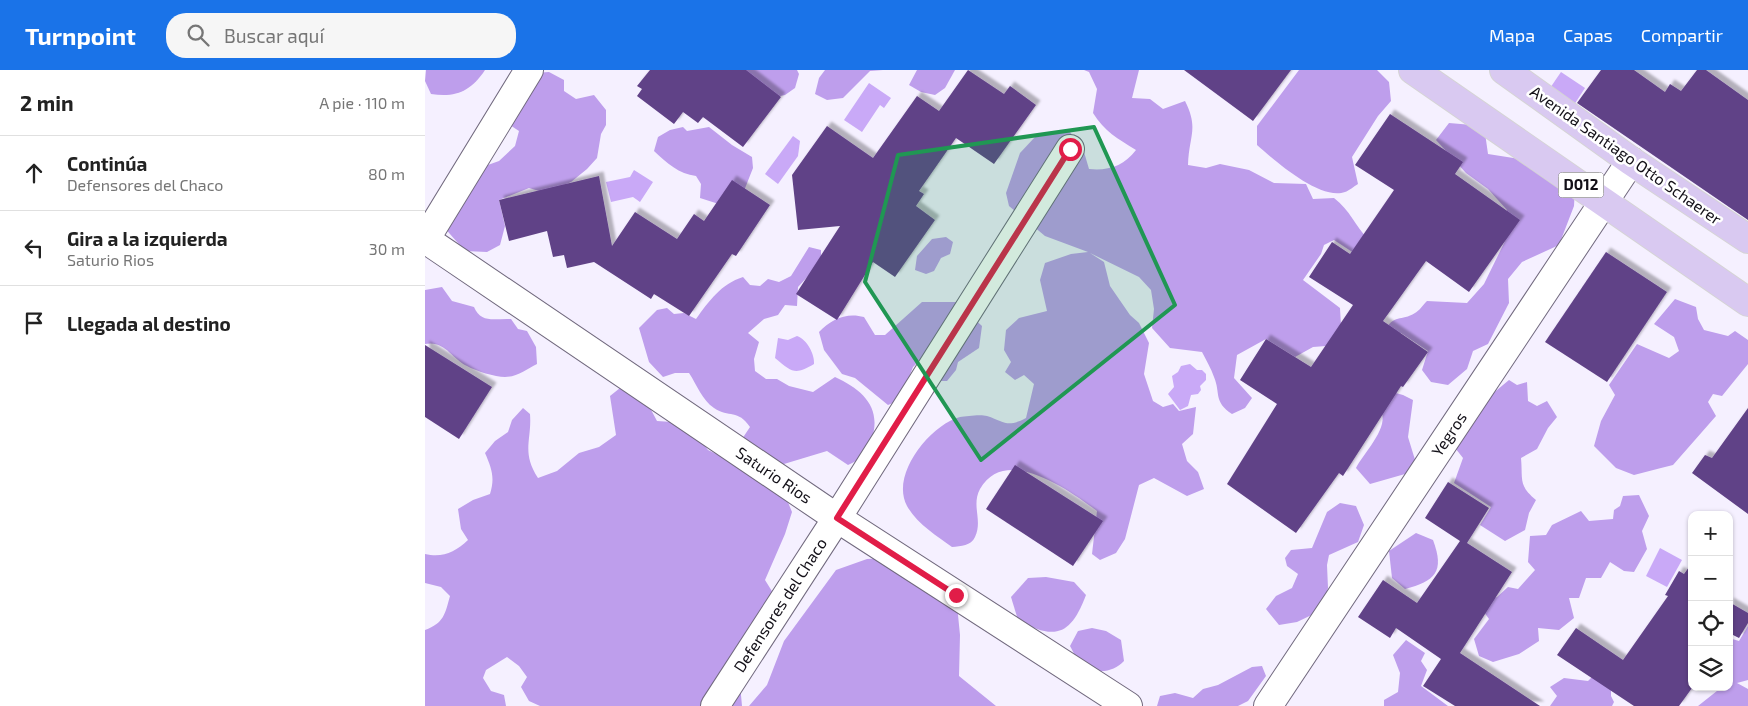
<!DOCTYPE html>
<html lang="es">
<meta charset="utf-8">
<style>
body{margin:0;font-family:"Exo 2",sans-serif;background:#f6f6f6;color:#222}
.controls{position:absolute;right:15px;bottom:15px;display:grid;overflow:hidden;border-radius:10px;box-shadow:0 1px 4px #0004}
.controls button{width:45px;height:45px;display:grid;place-items:center;padding:0;border:0;border-bottom:1px solid #e0e0e0;background:#fff;color:#222;font:25px sans-serif}
.stop{position:absolute;width:15px;height:15px;margin:-11px;border:4px solid #e11d48;border-radius:50%;background:#fff}
.stop.end{background:#e11d48;border-color:#fff;box-shadow:0 1px 5px #0008}
.list{margin:0;padding:0;list-style:none}
h2{display:flex;justify-content:space-between;align-items:center;height:65px;margin:0;padding:0 20px;font-size:21px}
h2 small{font-size:16px;font-weight:400;color:#767676}
.list li{display:grid;grid-template-columns:32px 1fr auto;gap:15px;align-items:center;box-sizing:border-box;height:75px;padding:0 20px;border-top:1px solid #e0e0e0}
.list b{display:block;font-size:19px;white-space:nowrap}
.list p{margin:0;font-size:16px;white-space:nowrap;color:#767676}
.list em{font-size:16px;font-style:normal;color:#767676}
.icon{flex:none;width:28px;height:28px;fill:none;stroke:currentColor;stroke-width:2;stroke-linecap:round;stroke-linejoin:round}
.map{position:relative;flex:none;width:1323px;height:636px;overflow:hidden}
header{display:flex;align-items:center;gap:30px;box-sizing:border-box;height:70px;padding:0 25px;background:#1a73e8;color:#fff}
header strong{font-size:24px}
nav{display:flex;gap:28px;margin-inline-start:auto;font-size:18px}
.search{width:350px;height:45px;background:#f6f6f6;display:flex;align-items:center;gap:12px;box-sizing:border-box;padding:0 18px;border-radius:20px;color:#767676;font-size:19px}
main{display:flex}
aside{flex:1;background:#fff}
.map>svg:first-child{display:block}
.forest{fill:#be9eec}
.water{fill:#c9a9f7}
.building{fill:#614287;filter:url(#shadow)}
.lines{fill:none;stroke-linecap:round;stroke-linejoin:round}
.minor-casing{stroke:#71697e;stroke-width:30}
.primary-casing{stroke:#d5d4d5;stroke-width:30}
.minor{stroke:#fff;stroke-width:28}
.primary{stroke:#d9c9f1;stroke-width:28}
.route{stroke:#e11d48;stroke-width:6}
.marked{fill:#209753;fill-opacity:0.2;stroke:#209753;stroke-width:4;stroke-linejoin:round}
.labels{text-anchor:middle;stroke-width:5;stroke-linejoin:round;paint-order:stroke}
.shield{fill:#fff;stroke:#5a585d;stroke-width:1}
.shield-label{font-size:15px;font-weight:bold;fill:#131018}
.street-label{font-size:16px;fill:#131018;stroke:#fff}
</style>
<header>
<strong>Turnpoint</strong>
<div class="search"><svg class="icon" aria-label="search" viewBox="0 0 24 24"><circle cx="10" cy="10" r="6"/><path d="M15 15l6 6"/></svg>Buscar aquí</div>
<nav><a>Mapa</a><a>Capas</a><a>Compartir</a></nav>
</header>
<main>
<aside>
<h2>2 min<small>A pie · 110 m</small></h2>
<ul class="list">
<li><svg class="icon" aria-label="ahead" viewBox="0 0 24 24"><path d="M12 20V5M6 11l6-6 6 6"/></svg><div><b>Continúa</b><p>Defensores del Chaco</p></div><em>80 m</em></li>
<li><svg class="icon" aria-label="left" viewBox="0 0 24 24"><path d="M17 20v-9H6M10 6l-5 5 5 5"/></svg><div><b>Gira a la izquierda</b><p>Saturio Rios</p></div><em>30 m</em></li>
<li><svg class="icon" aria-label="arrive" viewBox="0 0 24 24"><path d="M6 21V4h12l-3 4 3 4H6"/></svg><div><b>Llegada al destino</b></div></li>
</ul>
</aside>
<div class="map">
<svg width="1323" height="636" viewBox="0 0 1323 636">
<defs>
<filter id="shadow"><feDropShadow dx="4.5" dy="-4.5" stdDeviation="1" flood-color="#0004"/></filter>
</defs>
<rect width="100%" height="100%" fill="#f5f0ff"/>
<g class="forest">
<path d="M1,0H60C46,21 31,28 6,24L0,11Z"/>
<polygon points="279,0 372,0 374,4 370,18 360,25 337,30"/>
<polygon points="400,0 458,0 445,1 418,28 402,30 390,24 394,8"/>
<polygon points="492,0 530,0 520,18 510,25 496,22 484,15"/>
<path d="M659,0H714L707,28L725,29L738,39L760,31C774,59 764,65 763,95L781,98L795,94L824,100L849,113L881,114L888,129L909,128C925,140 930,156 944,170L938,189L909,170L899,175L896,184L878,210L915,238L916,256L901,276L888,277L870,287L841,269L812,285L809,308L827,328L820,338L807,344C788,331 796,324 789,307C786,298 781,290 777,282L745,278L727,258L729,239L726,220L714,207L665,183L679,192L685,216L705,245L714,253L724,273L719,304L728,331L738,337L748,334L754,341L771,337L768,364L757,374L762,391L773,402L779,419L762,426L729,408L714,415L700,469L691,483L675,490L667,484L672,441C645,421 581,374 555,419C546,436 558,450 550,467C546,476 536,476 527,477C512,466 492,454 482,436C465,405 505,355 535,347C542,346 556,344 562,346C580,352 582,358 601,348L609,314L599,305L590,310L580,302L586,292L579,280L581,260L594,248L622,241L615,210L620,193L646,184L663,182L620,166L584,136L581,123L595,83L610,67L628,61L645,62L659,82L664,99C683,101 699,96 711,80C693,69 679,61 668,43L672,19L664,2Z"/>
<path d="M874,0H952L964,12L966,31L953,46L927,87L933,114C929,116 924,121 920,122C895,131 849,90 832,75V56Z"/>
<polygon points="124,2 139,10 139,21 151,29 169,25 181,40 181,55 176,64 172,88 162,99 146,112 121,123 104,118 74,130 80,156 75,175 62,182 40,181 17,155 60,96 74,91 90,76 94,61 74,48 109,3"/>
<path d="M1024,53L1059,56L1063,84L1151,98L1149,136L1134,175L1097,192L1083,209L1084,233L1063,274L1048,281L1042,299L1023,315L1006,312L997,300L1003,281L976,263L959,262C969,243 976,252 990,243C994,241 998,235 1002,231L1042,233L1059,214L1081,169L1082,140L1063,119L1041,103L1011,70Z"/>
<path d="M258,57L262,61L284,57L307,75L327,87L328,98L315,131L300,136L275,128L276,114L271,106C254,104 242,93 229,81L233,67L245,60Z"/>
<polygon points="521,167 528,172 525,184 516,188 509,201 501,204 490,200 492,186 507,169"/>
<path d="M384,177L396,180V192L373,217L372,236L360,235L353,245L339,249L323,263L334,272L329,289L330,301L341,309H352L364,316L388,322L410,307C438,320 458,338 446,371C441,384 435,390 423,395L402,381L349,397L317,369L325,357C313,339 304,348 289,338C277,330 272,315 264,303H250L238,307L224,292L214,258L232,240L242,238L249,244L259,243L271,249C284,231 296,214 318,207L325,215L335,216L343,209L354,212L366,206Z"/>
<path d="M17,217L27,231L49,237C56,254 70,248 86,249L93,259L102,261L111,277L112,294C102,299 92,307 80,307C70,307 51,301 42,296C27,289 20,270 0,274V220Z"/>
<polygon points="1250,229 1271,237 1273,249 1279,260 1303,266 1310,261 1323,270 1323,294 1297,326 1288,324 1283,332 1291,346 1248,395 1236,398 1209,405 1191,398 1169,376 1176,351 1190,325 1184,315 1212,274 1244,288 1254,281 1249,267 1229,254"/>
<path d="M497,232H531L557,256L554,278L533,292L531,300L522,311H511L510,300L494,291L488,297L475,330L463,335L430,308L417,304L399,280L394,262C406,249 422,242 439,247L450,265H460Z"/>
<path d="M1084,310L1092,315L1102,312L1103,331L1112,336L1122,331L1132,347L1123,358L1112,379L1096,388C1098,410 1093,415 1111,430L1104,443L1100,460L1080,471L1055,455L1066,437L1029,413L1038,388L1027,374L1054,335Z"/>
<path d="M195,318H209L224,336L232,351L247,352L273,367L283,380L308,392L324,406L349,414L360,425L367,442L360,464L340,510L358,539L337,590L321,602L315,614L317,636H115L104,631L96,617L102,607L94,596L82,587L61,600L58,608L66,621L79,625L81,636H0V560C19,553 20,544 25,526L16,517L0,513V484C18,488 30,482 43,470L36,459L33,439L48,430L65,424C70,408 67,399 60,383L70,371L83,362L87,350L98,338L105,344C107,370 96,382 113,408L132,401L154,383L174,377L191,365L185,326Z"/>
<path d="M960,320L978,325L988,330L983,367L991,393L980,404L945,414L931,398C938,384 962,360 957,344C955,338 950,331 947,326Z"/>
<polygon points="1214,425 1224,446 1217,461 1222,479 1209,502 1199,501 1185,492 1176,508 1161,508 1154,528 1144,528 1149,548 1134,560 1113,558 1114,571 1094,584 1068,592 1054,586 1049,569 1064,549 1054,535 1072,527 1083,517 1093,519 1110,500 1103,492 1105,466 1121,465 1127,455 1156,441 1164,451 1188,449 1189,440 1195,436 1198,426"/>
<polygon points="915,433 931,436 939,455 933,472 904,485 902,495 903,518 897,540 872,552 854,555 841,539 851,526 867,518 873,504 862,496 860,488 866,480 887,478 902,442"/>
<path d="M991,463L1008,470C1020,502 1010,511 980,519L967,508L964,481Z"/>
<polygon points="473,487 531,525 535,565 534,606 571,636 324,636 342,615 359,571 411,500 442,489"/>
<path d="M621,507L649,512L661,525C646,565 630,571 593,550L586,527L603,508Z"/>
<polygon points="1323,556 1323,610 1312,613 1323,619 1323,636 1273,636 1297,617 1304,617 1304,568 1314,571"/>
<path d="M667,558L681,561L696,570L699,591C688,603 669,605 655,593C651,589 648,581 645,576L653,561Z"/>
<polygon points="981,570 1000,583 996,591 1002,600 996,616 1023,636 959,636 959,630 973,622 975,603 968,585"/>
<polygon points="837,596 841,606 823,631 813,636 732,636 735,626 750,623 768,628 778,619 793,615 827,597"/>
<polygon points="1171,603 1186,619 1186,626 1189,632 1187,636 1125,636 1132,626 1125,617 1139,608 1163,611"/>
</g>
<g class="water">
<polygon points="1136,2 1160,18 1147,38 1123,21"/>
<polygon points="444,13 466,28 459,38 455,35 437,62 419,50"/>
<polygon points="368,66 375,71 373,86 353,114 340,104"/>
<polygon points="209,100 228,112 215,132 208,127 186,132 181,112 205,107"/>
<path d="M372,266C382,269 390,285 389,294C370,305 368,303 350,288L353,268L363,270Z"/>
<polygon points="765,294 772,300 777,300 781,304 781,310 775,316 776,320 773,324 766,325 763,336 755,340 743,324 749,317 747,306 753,302 756,296"/>
<polygon points="1235,478 1257,490 1242,517 1221,506"/>
</g>
<g class="building">
<polygon points="225,0 321,0 356,27 318,77 278,47 273,53 258,42 249,54 212,26 217,19 212,16"/>
<polygon points="543,0 579,24 585,16 611,35 569,94 531,68 494,121 499,124 491,136 510,150 470,207 448,192 412,250 371,224 415,156 373,160 367,105 402,56 448,88 492,26 514,41"/>
<polygon points="759,0 866,0 828,51"/>
<polygon points="1176,0 1209,0 1240,22 1245,14 1256,21 1272,0 1281,0 1323,30 1323,150 1152,33"/>
<polygon points="965,44 1038,92 1030,104 1095,150 1044,222 1001,191 958,251 1003,282 978,317 976,316 918,406 914,403 871,463 802,414 852,334 815,310 841,269 886,297 928,235 884,207 907,172 925,184 969,120 930,95"/>
<polygon points="174,106 187,176 210,142 252,169 269,144 279,151 307,110 345,135 311,186 307,184 264,246 229,224 226,229 169,192 142,198 139,185 128,187 122,161 84,171 74,130"/>
<polygon points="1181,182 1242,222 1182,312 1120,272"/>
<polygon points="0,275 67,317 34,369 0,347"/>
<polygon points="1323,338 1323,444 1267,403 1280,385 1287,388"/>
<polygon points="590,395 678,451 648,496 561,439"/>
<polygon points="1023,412 1064,438 1042,473 1087,502 1035,583 1115,636 1030,636 998,616 1016,589 971,558 965,568 933,547 958,510 992,533 1035,471 1000,448"/>
<polygon points="1267,493 1267,618 1254,636 1209,636 1132,585 1151,558 1198,590 1243,526 1240,525 1254,501 1259,504"/>
<polygon points="1304,532 1323,543 1323,553 1314,568 1304,563"/>
</g>
<g class="lines">
<defs>
<g id="minor">
<polyline points="0,169 412,448 703,636"/>
<polyline points="0,170 104,0"/>
<polyline points="290,636 412,448 645,79"/>
<polyline points="843,636 1206,91"/>
</g>
<g id="primary">
<polyline points="988,0 1323,232"/>
<polyline points="1079,0 1206,91 1323,169"/>
</g>
</defs>
<use href="#minor" class="minor-casing"/>
<use href="#primary" class="primary-casing"/>
<use href="#minor" class="minor"/>
<use href="#primary" class="primary"/>
</g>
<g class="lines">
<polyline class="route" points="531,525 412,448 645,79"/>
</g>
<path class="marked" d="M669,57L750,235L556,390L440,212L473,85Z"/>
<g class="labels">
<rect class="shield" x="1133.5" y="102.5" width="45" height="25" rx="4"/>
<g class="shield-label">
<text x="1156" y="120">D012</text>
</g>
<g class="street-label">
<text transform="translate(1201 85) rotate(35)" y="6">Avenida Santiago Otto Schaerer</text>
<text transform="translate(1024 364) rotate(-56)" y="6">Yegros</text>
<text transform="translate(349 405) rotate(34)" y="6">Saturio Rios</text>
<text transform="translate(355 535) rotate(-57)" y="6">Defensores del Chaco</text>
</g>
</g>
</svg>
<div class="controls">
<button>+</button>
<button>−</button>
<button><svg class="icon" aria-label="locate" viewBox="0 0 24 24"><circle cx="12" cy="12" r="6"/><path d="M12 2v4M12 18v4M2 12h4M18 12h4"/></svg></button>
<button><svg class="icon" aria-label="layers" viewBox="0 0 24 24"><path d="M12 4l9 5-9 5-9-5zM3 14l9 5 9-5"/></svg></button>
</div>
<div class="stop" style="left:645px;top:79px"></div>
<div class="stop end" style="left:531px;top:525px"></div>
</div>
</main>
